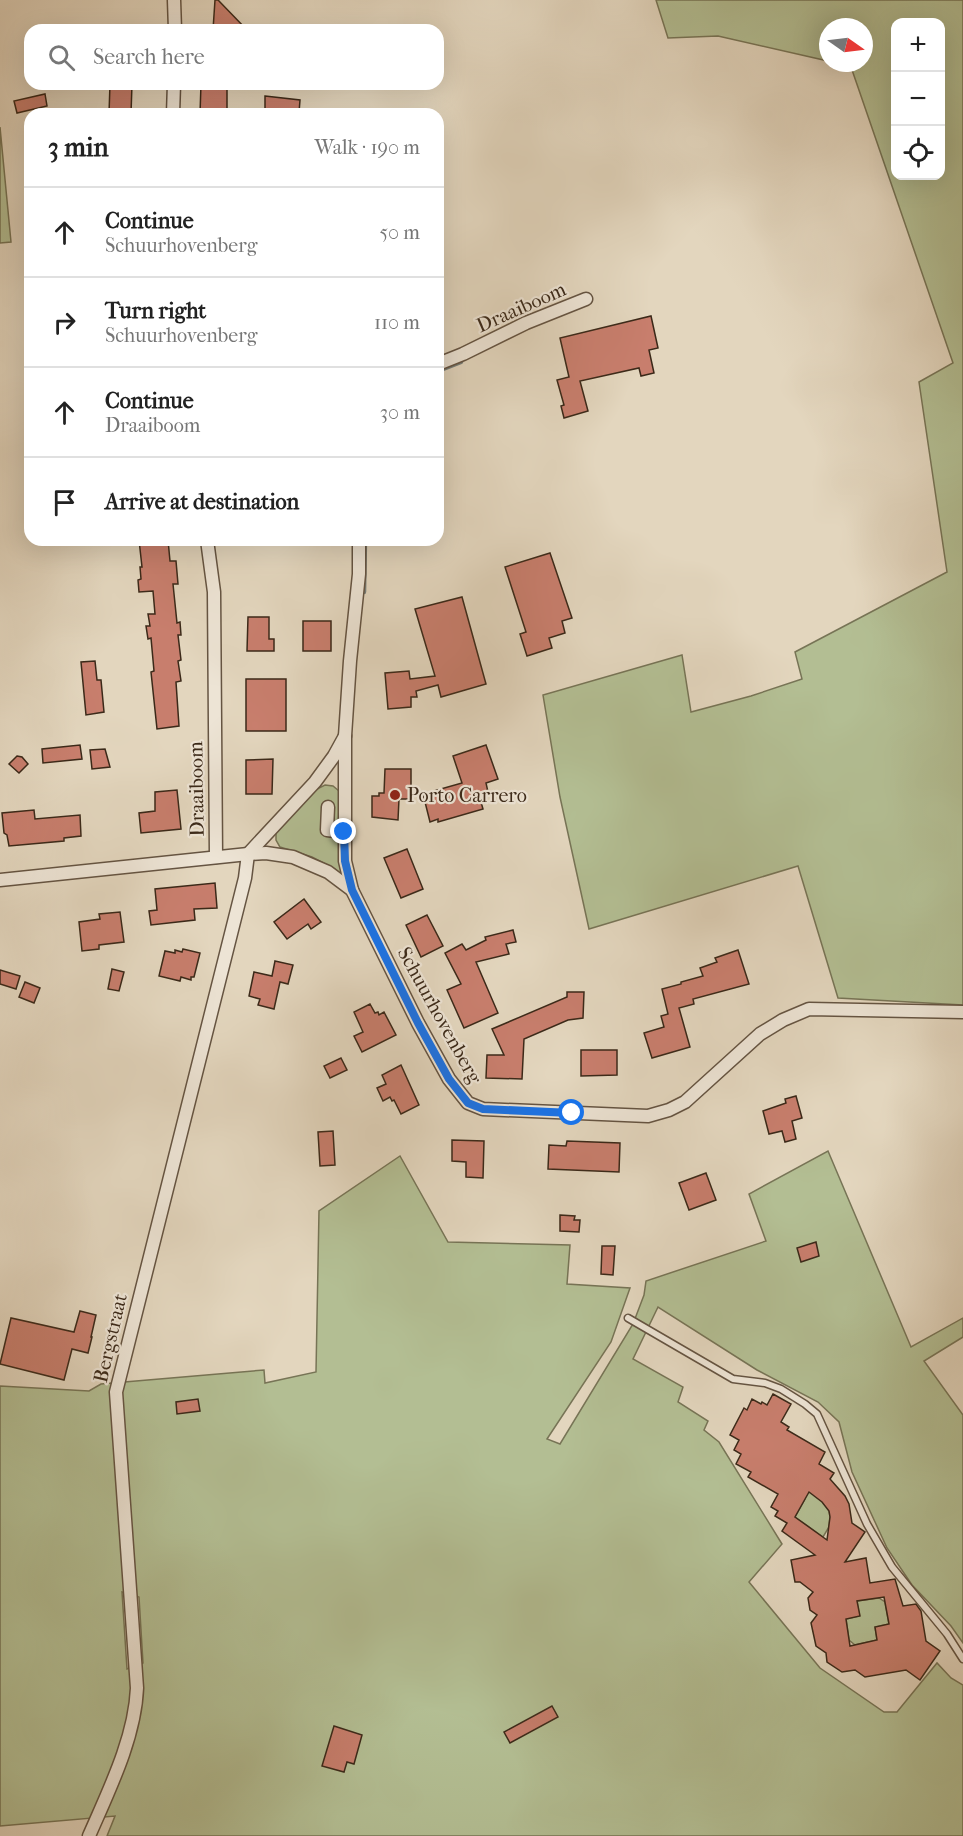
<!DOCTYPE html>
<meta charset="utf-8">
<style>
body{margin:0;font-family:"IM FELL French Canon",serif;background:#f6f6f6;color:#222}
.controls{position:absolute;right:18px;top:18px;display:grid;overflow:hidden;border-radius:12px;box-shadow:0 6px 24px #0002}
.controls button{width:54px;height:54px;display:grid;place-items:center;padding:0;border:0;border-bottom:2px solid #e0e0e0;background:#fff;color:#222;font:30px sans-serif}
.compass{position:absolute;left:819px;top:18px;width:54px;height:54px;border-radius:50%;background:#fff;box-shadow:0 6px 24px #0002;rotate:104deg}
.stop{position:absolute;width:18px;height:18px;margin:-14px;border:4px solid #1a73e8;border-radius:50%;background:#fff}
.stop.end{background:#1a73e8;border-color:#fff;box-shadow:0 2px 6px #0008}
.list{margin:0;padding:0;list-style:none}
h2{display:flex;justify-content:space-between;align-items:center;height:78px;margin:0;padding:0 24px;font-size:26px}
h2 small{font-size:20px;font-weight:400;color:#767676}
.list li{display:grid;grid-template-columns:39px 1fr auto;gap:18px;align-items:center;box-sizing:border-box;height:90px;padding:0 24px;border-top:2px solid #e0e0e0}
.list b{display:block;font-size:22px;white-space:nowrap}
.list p{margin:0;font-size:20px;white-space:nowrap;color:#767676}
.list em{font-size:20px;font-style:normal;color:#767676}
.icon{flex:none;width:33px;height:33px;fill:none;stroke:currentColor;stroke-width:2;stroke-linecap:round;stroke-linejoin:round}
.map{position:relative;flex:none;width:963px;height:1836px;overflow:hidden}
.search{position:absolute;background:#fff;box-shadow:0 6px 24px #0002;left:24px;top:24px;width:420px;height:66px;display:flex;align-items:center;gap:15px;box-sizing:border-box;padding:0 21px;border-radius:18px;color:#767676;font-size:22px}
.panel{position:absolute;background:#fff;box-shadow:0 6px 24px #0002;left:24px;top:108px;width:420px;height:438px;border-radius:18px}
.map>svg:first-child{display:block}
.green{fill:#b3be93;stroke:#777456;stroke-width:1.5;fill-rule:evenodd}
.lines{fill:none;stroke-linecap:round;stroke-linejoin:round}
.stream{stroke:#757e7b;stroke-width:4.5}
.building{fill:#c87e6d;stroke:#3b2919;stroke-width:1.5;fill-rule:evenodd}
.lane-casing{stroke:#655442;stroke-width:9}
.street-casing{stroke:#655442;stroke-width:15}
.lane{stroke:#ede4d5;stroke-width:6}
.street{stroke:#ede4d5;stroke-width:12}
.route{stroke:#1a73e8;stroke-width:8}
.poi-dot{fill:#8f2418;stroke:#ede4d5;stroke-width:2}
.labels{text-anchor:middle;stroke-width:4.5;stroke-linejoin:round;paint-order:stroke}
.street-label{font-size:20px;fill:#3b2919;stroke:#ede4d5}
.poi-label{font-size:20px;fill:#3b2919;stroke:#ede4d5;text-anchor:start}
</style>
<div class="map">
<svg width="963" height="1836" viewBox="0 0 963 1836">
<rect width="100%" height="100%" fill="#e3d6be"/>
<filter id="stains"><feTurbulence type="fractalNoise" baseFrequency=".00333" numOctaves="4"/><feColorMatrix values="0 0 0 0 .2 0 0 0 0 .09 0 0 0 0 .02 0 0 0 .5 -.17"/></filter>
<radialGradient id="worn" r=".72"><stop offset=".6" stop-color="#630" stop-opacity="0"/><stop offset="1" stop-color="#630" stop-opacity=".3"/></radialGradient>
<g class="green">
<path d="M656,0H963V1005L838,998L798,866L589,929L560,797L543,695L682,655L691,712L751,696L802,679L795,652L947,572L919,382L953,363L851,67L835,63H864V27H828V61L718,36L668,38ZM896,22H940V176H896Z"/>
<polygon points="0,127 11,242 0,243"/>
<polygon points="325,785 333,786 339,791 346,879 335,869 312,857 280,847 276,840 276,829 317,789"/>
<path d="M828,1151L911,1347L963,1318V1337L924,1361L963,1415V1643L951,1626L912,1585L887,1548L852,1472L839,1422L818,1402L757,1370L658,1307L633,1359L683,1387L678,1402L708,1421L704,1430L719,1442L782,1544L749,1582L820,1668L884,1712H897L937,1663L951,1678L963,1685V1836H107L115,1816L0,1826V1386L89,1391L101,1384L264,1370L265,1383L316,1372L319,1211L400,1156L448,1242L570,1245L567,1284L630,1288L611,1342L547,1439L560,1444L633,1324L644,1295L646,1281L766,1241L749,1194ZM122,1592L139,1597L143,1663L127,1669Z"/>
<polygon points="802,1485 822,1496 829,1511 830,1517 829,1527 823,1537 795,1517 805,1499"/>
<polygon points="879,1598 885,1602 889,1624 875,1627 877,1640 855,1645 849,1640 846,1619 859,1616 857,1601"/>
</g>
<g class="lines">
<g class="stream">
<polyline points="438,371 461,362"/>
<polyline points="364,592 365,540"/>
</g>
</g>
<g class="building">
<polygon points="215,0 218,0 247,30 213,30"/>
<polygon points="110,84 132,84 131,114 109,114"/>
<polygon points="201,84 227,84 227,114 200,114"/>
<polygon points="45,94 47,106 17,113 14,101"/>
<polygon points="265,96 300,100 299,113 265,110"/>
<polygon points="651,316 658,348 649,350 654,373 641,376 639,368 580,381 588,411 564,418 561,406 564,405 557,380 569,377 560,338"/>
<polygon points="139,540 168,540 170,561 176,561 178,584 173,584 177,623 180,622 181,635 178,635 181,660 178,661 181,681 176,682 179,726 157,729 151,672 154,671 151,638 148,639 146,626 150,626 148,614 155,614 153,591 139,592 138,580 141,579 140,567 142,567"/>
<polygon points="550,553 572,618 562,621 565,633 549,638 552,648 527,656 520,634 526,632 505,567"/>
<polygon points="462,597 486,684 441,697 438,685 416,691 417,697 411,697 411,707 388,709 385,673 409,671 410,679 435,676 415,609"/>
<polygon points="248,617 269,617 269,639 274,639 274,651 247,651"/>
<rect x="303" y="621" width="28" height="30"/>
<polygon points="95,661 97,680 101,680 104,712 86,715 81,662"/>
<rect x="246" y="679" width="40" height="52"/>
<polygon points="80,745 82,759 43,763 42,749"/>
<polygon points="486,745 498,779 486,783 488,792 479,795 483,809 438,822 438,819 430,822 423,794 462,783 453,756"/>
<polygon points="105,749 110,767 92,769 90,750"/>
<polygon points="17,756 22,757 28,764 19,773 9,764"/>
<polygon points="273,759 272,794 246,794 246,760"/>
<polygon points="385,769 411,769 411,799 399,799 398,820 372,817 372,796 379,796 379,793 384,793"/>
<polygon points="177,790 181,829 141,833 139,813 155,811 155,792"/>
<polygon points="34,810 35,819 80,815 81,836 64,838 64,841 9,846 7,835 4,833 2,813"/>
<polygon points="407,849 423,889 401,898 384,858"/>
<polygon points="215,883 217,908 194,909 195,920 151,925 149,911 157,910 155,889"/>
<polygon points="304,899 321,922 311,929 308,924 287,939 274,922"/>
<polygon points="120,912 124,942 99,945 99,949 82,951 79,922 100,919 99,914"/>
<polygon points="427,915 443,946 421,957 406,925"/>
<polygon points="513,930 516,942 506,944 509,954 476,962 498,1013 464,1028 447,990 461,984 445,953 462,944 466,950 486,940 485,937"/>
<polygon points="183,949 200,953 194,977 191,977 191,980 181,977 180,981 159,976 165,951 175,953 175,950 182,952"/>
<polygon points="738,950 749,984 693,999 694,1004 679,1008 690,1047 652,1058 644,1033 664,1027 661,1016 668,1014 662,989 681,984 681,982 703,976 700,968 717,962 715,958"/>
<polygon points="275,961 293,965 288,984 280,982 274,1009 258,1005 260,999 249,996 254,972 272,976"/>
<polygon points="112,969 124,972 119,991 108,989"/>
<polygon points="0,970 20,976 16,989 0,984"/>
<polygon points="25,982 40,988 34,1003 19,997"/>
<polygon points="567,992 584,992 583,1018 568,1020 524,1039 522,1079 486,1078 487,1055 504,1055 492,1029 567,997"/>
<polygon points="370,1004 375,1013 378,1012 379,1015 384,1012 396,1035 362,1052 354,1036 363,1032 354,1012"/>
<polygon points="581,1050 617,1050 617,1075 581,1076"/>
<polygon points="341,1058 347,1070 330,1078 324,1066"/>
<polygon points="401,1065 419,1105 401,1114 394,1100 392,1101 390,1097 383,1101 377,1088 386,1084 382,1075"/>
<polygon points="796,1096 802,1118 792,1121 796,1139 785,1142 782,1131 769,1134 763,1111 786,1103 785,1099"/>
<polygon points="333,1131 335,1165 320,1166 318,1132"/>
<polygon points="452,1140 484,1141 483,1178 466,1177 466,1162 452,1161"/>
<polygon points="567,1141 620,1143 619,1172 548,1169 549,1145 566,1146"/>
<polygon points="706,1173 716,1200 689,1210 679,1183"/>
<polygon points="560,1215 575,1216 574,1220 580,1220 579,1232 560,1231"/>
<polygon points="816,1242 819,1256 801,1262 797,1248"/>
<polygon points="602,1246 615,1246 613,1275 601,1274"/>
<polygon points="80,1311 96,1315 91,1337 92,1337 88,1353 72,1349 64,1380 0,1364 11,1318 74,1332"/>
<path d="M773,1394L791,1404L781,1422L789,1427L787,1430L825,1452L819,1464L834,1473L830,1479L845,1496L849,1504L852,1523L865,1532L845,1562L866,1558L870,1583L895,1579L903,1606L916,1604L921,1611L926,1641L940,1651L920,1680L906,1670L865,1677L855,1670L842,1672L827,1662L826,1653L816,1646L811,1623L817,1615L810,1610L808,1598L813,1592L800,1582H795L791,1560L815,1555L782,1531L787,1523L775,1516L778,1511L771,1507L778,1494L748,1477L751,1472L736,1464L741,1454L734,1450L739,1440L730,1435L744,1408L747,1410L752,1399L761,1404L762,1402L767,1405ZM809,1492L822,1502L829,1511L830,1517L827,1540L795,1517ZM884,1597L889,1624L875,1627L877,1640L850,1646L846,1619L860,1616L857,1601Z"/>
<polygon points="198,1399 200,1411 177,1414 176,1402"/>
<polygon points="552,1706 558,1717 510,1743 504,1732"/>
<polygon points="334,1726 362,1735 354,1764 347,1762 344,1772 322,1766"/>
</g>
<g class="lines">
<defs>
<polyline id="lane" points="628,1318 733,1379 765,1383 781,1389 805,1404 817,1414 867,1524 892,1567 947,1634 963,1659"/>
<g id="street">
<polyline points="174,0 175,30"/>
<polyline points="173,114 174,84"/>
<polyline points="438,364 463,354 526,323 586,299"/>
<polyline points="207,540 214,592 216,857"/>
<polyline points="328,807 327,830 344,832"/>
<polyline points="0,880 248,854 266,853 293,857 328,872 352,890 418,1023 449,1079 468,1103 483,1109 648,1116 669,1110 685,1102 760,1034 783,1020 809,1009 963,1012"/>
<polyline points="352,890 345,861 345,736 350,661 359,574 359,540"/>
<path d="M89,1836C109,1790 135,1738 137,1688L116,1392L245,878L248,854L315,782L334,756L345,736"/>
</g>
</defs>
<use href="#lane" class="lane-casing"/>
<use href="#street" class="street-casing"/>
<use href="#lane" class="lane"/>
<use href="#street" class="street"/>
</g>
<g class="lines">
<polyline class="route" points="344,832 345,861 352,890 418,1023 449,1079 468,1103 483,1109 572,1113"/>
</g>
<circle class="poi-dot" cx="395" cy="795" r="6"/>
<g class="labels">
<g class="street-label">
<text transform="translate(521 307) rotate(-24)" y="7">Draaiboom</text>
<text transform="translate(196 789) rotate(-91)" y="7">Draaiboom</text>
<text transform="translate(440 1015) rotate(61)" y="7">Schuurhovenberg</text>
<text transform="translate(110 1338) rotate(-77)" y="7">Bergstraat</text>
</g>
<g class="poi-label">
<text x="407" y="802">Porto Carrero</text>
</g>
</g>
<rect width="100%" height="100%" filter="url(#stains)"/>
<rect width="100%" height="100%" fill="url(#worn)"/>
</svg>
<div class="controls">
<button>+</button>
<button>−</button>
<button><svg class="icon" aria-label="locate" viewBox="0 0 24 24"><circle cx="12" cy="12" r="6"/><path d="M12 2v4M12 18v4M2 12h4M18 12h4"/></svg></button>
</div>
<svg class="compass" viewBox="-18 -18 36 36"><path d="M0-13l5 13h-10z" fill="#e53935"/><path d="M0 13l5-13h-10z" fill="#767676"/></svg>
<div class="stop" style="left:572px;top:1113px"></div>
<div class="stop end" style="left:344px;top:832px"></div>
<div class="search"><svg class="icon" aria-label="search" viewBox="0 0 24 24"><circle cx="10" cy="10" r="6"/><path d="M15 15l6 6"/></svg>Search here</div>
<section class="panel">
<h2>3 min<small>Walk · 190 m</small></h2>
<ul class="list">
<li><svg class="icon" aria-label="ahead" viewBox="0 0 24 24"><path d="M12 20V5M6 11l6-6 6 6"/></svg><div><b>Continue</b><p>Schuurhovenberg</p></div><em>50 m</em></li>
<li><svg class="icon" aria-label="right" viewBox="0 0 24 24"><path d="M7 20v-9h11M14 6l5 5-5 5"/></svg><div><b>Turn right</b><p>Schuurhovenberg</p></div><em>110 m</em></li>
<li><svg class="icon" aria-label="ahead" viewBox="0 0 24 24"><path d="M12 20V5M6 11l6-6 6 6"/></svg><div><b>Continue</b><p>Draaiboom</p></div><em>30 m</em></li>
<li><svg class="icon" aria-label="arrive" viewBox="0 0 24 24"><path d="M6 21V4h12l-3 4 3 4H6"/></svg><div><b>Arrive at destination</b></div></li>
</ul>
</section>
</div>
